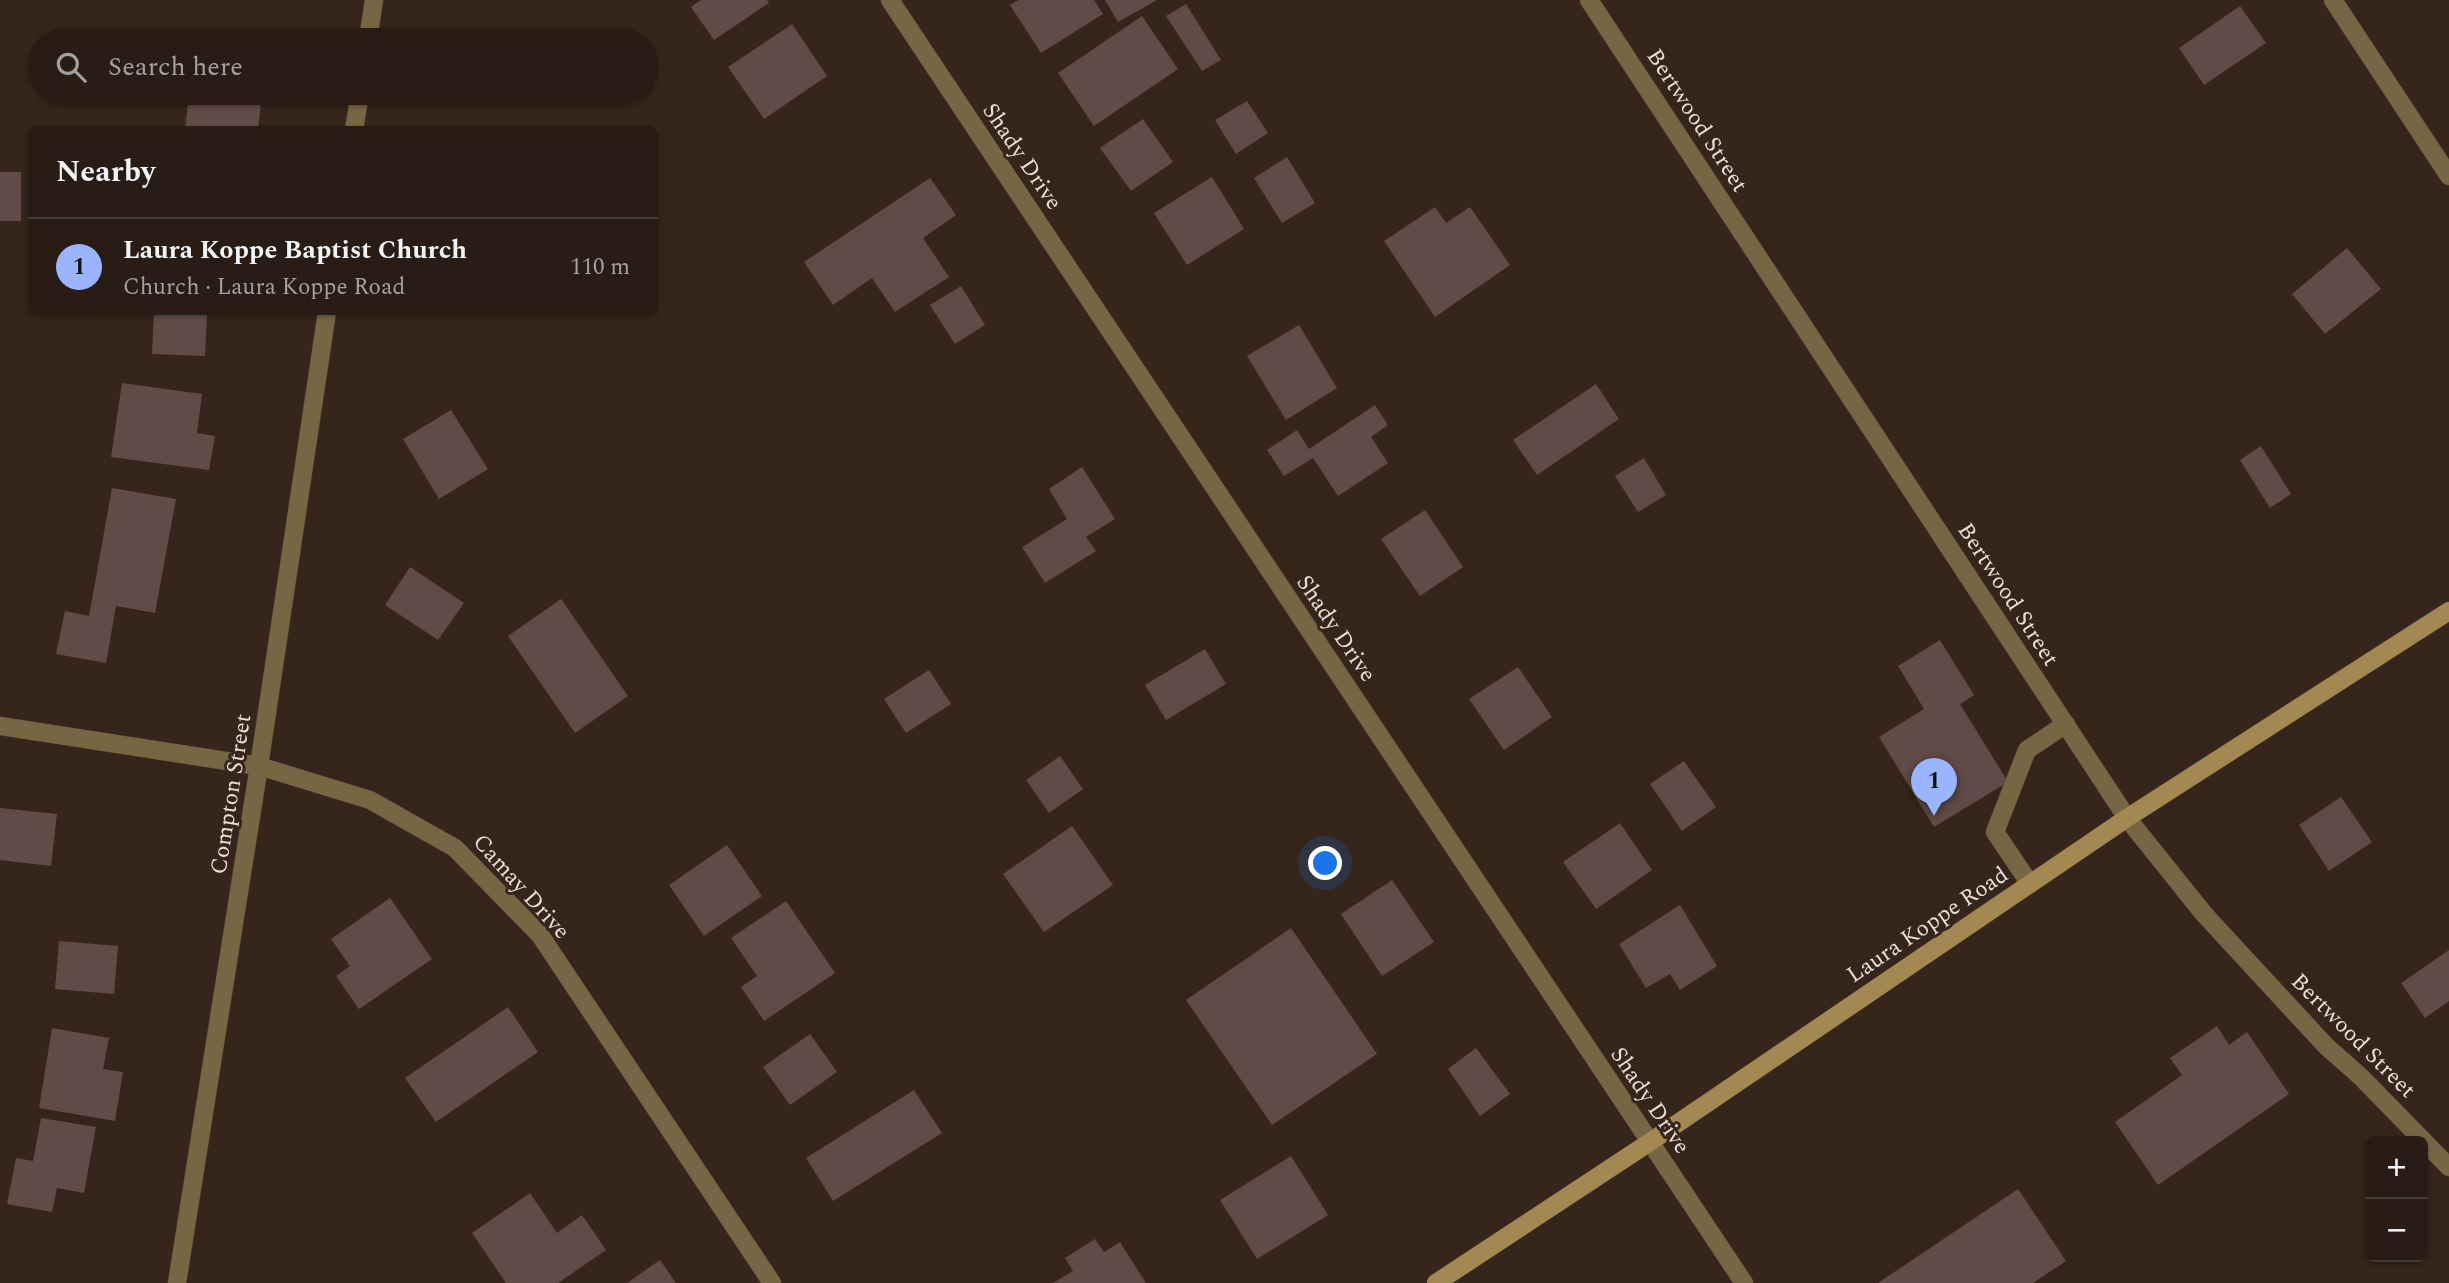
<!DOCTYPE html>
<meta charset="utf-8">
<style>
body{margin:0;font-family:Spectral,serif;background:#30251d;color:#f1f3f6}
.controls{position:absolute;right:21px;bottom:21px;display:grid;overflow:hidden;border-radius:10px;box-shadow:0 2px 5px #0004}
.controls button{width:63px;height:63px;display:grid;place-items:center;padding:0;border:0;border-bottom:2px solid #443a34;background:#281c14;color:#f1f3f6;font:35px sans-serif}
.you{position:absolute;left:1326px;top:864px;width:24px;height:24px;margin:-18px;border:5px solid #fff;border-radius:50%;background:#1a73e8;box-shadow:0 0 0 10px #1a73e833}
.badge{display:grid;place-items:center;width:46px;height:46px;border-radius:50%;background:#9ab5fd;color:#111;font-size:23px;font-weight:700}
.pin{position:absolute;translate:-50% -58px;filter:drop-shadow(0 2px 4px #0008)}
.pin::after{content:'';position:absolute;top:37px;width:24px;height:21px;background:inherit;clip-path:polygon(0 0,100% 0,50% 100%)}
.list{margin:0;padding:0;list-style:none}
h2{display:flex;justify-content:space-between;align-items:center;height:91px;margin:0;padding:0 28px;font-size:30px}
h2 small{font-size:23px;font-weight:400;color:#a5a1a0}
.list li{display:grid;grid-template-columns:46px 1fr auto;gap:21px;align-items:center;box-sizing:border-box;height:98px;padding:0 28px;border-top:2px solid #443a34}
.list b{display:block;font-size:26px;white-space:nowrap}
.list p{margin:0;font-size:23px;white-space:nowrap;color:#a5a1a0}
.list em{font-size:23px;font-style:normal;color:#a5a1a0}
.icon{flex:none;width:38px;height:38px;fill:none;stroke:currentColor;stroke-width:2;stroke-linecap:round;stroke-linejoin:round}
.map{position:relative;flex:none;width:2449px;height:1283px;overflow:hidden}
.search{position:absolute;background:#281c14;box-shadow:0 2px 5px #0004;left:28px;top:28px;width:630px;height:77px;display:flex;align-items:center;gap:18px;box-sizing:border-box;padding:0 24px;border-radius:38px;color:#a5a1a0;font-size:26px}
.panel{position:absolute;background:#281c14;box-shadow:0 2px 5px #0004;left:28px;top:126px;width:630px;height:189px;border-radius:10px}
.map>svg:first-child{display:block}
.building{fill:#614b48}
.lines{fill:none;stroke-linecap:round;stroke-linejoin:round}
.lane-casing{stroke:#524339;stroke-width:19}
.street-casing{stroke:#524339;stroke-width:19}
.secondary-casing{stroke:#524339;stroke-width:19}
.lane{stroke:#764;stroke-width:18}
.street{stroke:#764;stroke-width:18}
.secondary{stroke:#a38851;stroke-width:18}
.labels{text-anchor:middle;stroke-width:6;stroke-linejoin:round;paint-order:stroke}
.street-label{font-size:23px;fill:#e8ded7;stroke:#35251b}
</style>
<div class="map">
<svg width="2449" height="1283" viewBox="0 0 2449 1283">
<rect width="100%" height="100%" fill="#35251b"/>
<g class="building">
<polygon points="701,0 767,0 769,3 714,40 691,7"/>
<polygon points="1019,0 1094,0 1103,14 1041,53 1010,5"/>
<polygon points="1105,0 1157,0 1118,22"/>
<polygon points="1186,4 1221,60 1202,71 1166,16"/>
<polygon points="2240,6 2266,43 2204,85 2179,48"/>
<polygon points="1142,16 1178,69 1094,126 1058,73"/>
<polygon points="792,24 827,76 764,119 728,67"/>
<polygon points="189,93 262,93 258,130 185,130"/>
<polygon points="1247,101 1268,133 1236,154 1215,120"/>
<polygon points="1143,119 1173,162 1131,191 1100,148"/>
<polygon points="1287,157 1315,203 1282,223 1254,178"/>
<rect x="0" y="172" width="21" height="49"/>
<polygon points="1212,177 1244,229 1187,265 1154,213"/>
<polygon points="930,178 956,215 923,238 949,277 895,312 872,278 833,305 804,262"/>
<polygon points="1435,207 1446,223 1470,207 1510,265 1435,317 1384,241"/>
<polygon points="2347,248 2381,289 2325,334 2292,294"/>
<polygon points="961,286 985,325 955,344 930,305"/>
<polygon points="154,312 207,312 205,356 152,354"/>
<polygon points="1299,325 1337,388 1286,420 1247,356"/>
<polygon points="122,383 202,394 197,433 215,436 209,470 111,457"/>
<polygon points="1596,384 1619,419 1537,475 1513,440"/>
<polygon points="1375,405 1388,425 1371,437 1388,463 1338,496 1313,458 1284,476 1267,450 1297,430 1309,449"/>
<polygon points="451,410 488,469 439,499 403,439"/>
<polygon points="2261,446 2291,494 2270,508 2240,460"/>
<polygon points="1644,458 1666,495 1638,512 1615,476"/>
<polygon points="1082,467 1115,519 1086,537 1096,551 1045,583 1022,547 1067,519 1049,489"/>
<polygon points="112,488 176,499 155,613 116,606 106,663 56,654 65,611 89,616"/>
<polygon points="1425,510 1463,567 1420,596 1381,539"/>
<polygon points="410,567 464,603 438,640 385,605"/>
<polygon points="561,599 628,696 575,733 508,636"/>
<polygon points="1940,640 1974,695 1960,704 2008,782 1934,827 1879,737 1924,709 1898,666"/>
<polygon points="1205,649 1226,684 1166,720 1145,685"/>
<polygon points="1518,667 1552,717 1504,750 1469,699"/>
<polygon points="929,670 951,704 906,733 884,699"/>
<polygon points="1060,756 1083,789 1049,813 1026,780"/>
<polygon points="1684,761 1716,807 1682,831 1650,784"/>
<polygon points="2341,797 2372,842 2329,871 2299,825"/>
<polygon points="0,808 57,814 51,866 0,860"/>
<polygon points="1620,823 1652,870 1596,909 1563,862"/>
<polygon points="1072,826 1113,885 1044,932 1003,874"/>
<polygon points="727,845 762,896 704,936 669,885"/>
<polygon points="1392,880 1434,942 1382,976 1341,914"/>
<polygon points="390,898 432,959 359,1009 336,976 350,966 331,939"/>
<polygon points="786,901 835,973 764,1021 741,987 757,976 731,938"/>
<polygon points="1680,905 1717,966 1680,990 1670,974 1646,988 1619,944"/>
<polygon points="1291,928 1377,1054 1272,1125 1186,1000"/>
<polygon points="59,941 118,946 114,994 55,989"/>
<polygon points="2449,950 2449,1001 2425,1018 2401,983"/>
<polygon points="508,1007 538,1052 436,1122 405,1078"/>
<polygon points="2217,1026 2229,1045 2247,1032 2289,1094 2158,1185 2115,1122 2182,1075 2170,1058"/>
<polygon points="52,1028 109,1038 103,1069 123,1072 115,1121 39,1108"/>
<polygon points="810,1034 837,1072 790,1105 763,1067"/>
<polygon points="1476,1048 1510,1094 1480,1116 1448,1069"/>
<polygon points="914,1090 942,1133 833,1201 806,1158"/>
<polygon points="41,1118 96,1127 84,1193 57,1188 52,1212 7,1204 16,1158 33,1161"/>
<polygon points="1291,1156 1328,1215 1257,1259 1220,1200"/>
<polygon points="2018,1189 2066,1261 2033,1283 1878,1283"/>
<polygon points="530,1193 557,1233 582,1215 606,1250 558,1283 506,1283 472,1233"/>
<polygon points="1095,1239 1104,1252 1120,1242 1146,1283 1053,1283 1073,1271 1065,1258"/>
<polygon points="660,1260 676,1283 627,1283"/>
</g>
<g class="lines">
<defs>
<polyline id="lane" points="2030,884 1995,832 2027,750 2066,724"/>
<g id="street">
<polyline points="890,0 1744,1283"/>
<polyline points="1589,0 2127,818 2204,914 2326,1046 2361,1077 2449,1167"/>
<polyline points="2333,0 2449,176"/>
<polyline points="368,40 374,0"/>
<polyline points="354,130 360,93"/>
<polyline points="0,726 259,766 370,800 455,848 540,935 772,1283"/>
<polyline points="177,1283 259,766 327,312"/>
</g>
<polyline id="secondary" points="1436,1283 1650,1142 2127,818 2449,611"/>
</defs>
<use href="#lane" class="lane-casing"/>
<use href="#street" class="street-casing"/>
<use href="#secondary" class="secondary-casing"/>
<use href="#lane" class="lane"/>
<use href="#street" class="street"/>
<use href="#secondary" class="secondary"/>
</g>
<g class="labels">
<g class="street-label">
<text transform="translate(1698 120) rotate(57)" y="8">Bertwood Street</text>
<text transform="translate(1023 156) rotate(56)" y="8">Shady Drive</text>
<text transform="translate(2009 594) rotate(57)" y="8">Bertwood Street</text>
<text transform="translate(1337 628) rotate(56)" y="8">Shady Drive</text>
<text transform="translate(230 794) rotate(-81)" y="8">Compton Street</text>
<text transform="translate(522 886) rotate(48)" y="8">Camay Drive</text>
<text transform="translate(1927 924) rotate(-34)" y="8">Laura Koppe Road</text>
<text transform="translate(2354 1035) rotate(45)" y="8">Bertwood Street</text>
<text transform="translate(1651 1100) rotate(56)" y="8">Shady Drive</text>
</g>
</g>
</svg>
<div class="controls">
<button>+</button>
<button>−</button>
</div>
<div class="you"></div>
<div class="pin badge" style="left:1934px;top:816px">1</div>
<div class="search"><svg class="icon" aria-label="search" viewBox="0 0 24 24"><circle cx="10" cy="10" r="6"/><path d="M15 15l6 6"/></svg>Search here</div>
<section class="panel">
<h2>Nearby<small></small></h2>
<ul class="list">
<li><span class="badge">1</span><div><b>Laura Koppe Baptist Church</b><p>Church · Laura Koppe Road</p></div><em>110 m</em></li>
</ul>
</section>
</div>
